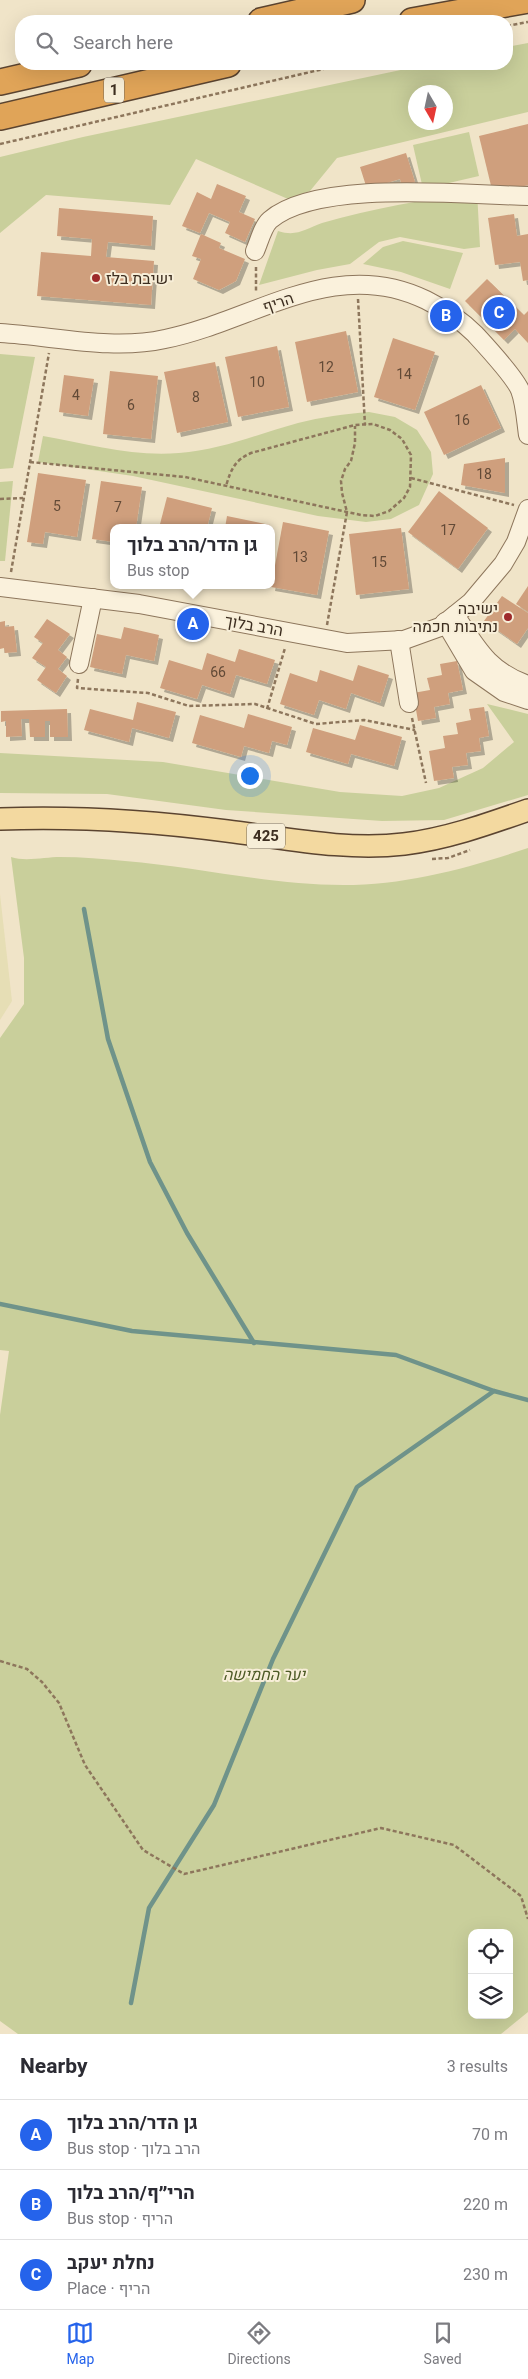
<!DOCTYPE html>
<meta charset="utf-8">
<style>
body{margin:0;font-family:Georgia,Heebo,serif;background:#f7f7f7;color:#2b2b33}
.controls{position:absolute;right:15px;bottom:15px;display:grid;overflow:hidden;border-radius:10px;box-shadow:0 5px 20px #0002}
.controls button{width:45px;height:45px;display:grid;place-items:center;padding:0;border:0;border-bottom:1px solid #e1e1e2;background:#fff;color:#2b2b33;font:25px sans-serif}
.compass{position:absolute;left:408px;top:85px;width:45px;height:45px;border-radius:50%;background:#fff;box-shadow:0 5px 20px #0002;rotate:171deg}
.you{position:absolute;left:249px;top:775px;width:18px;height:18px;margin:-12px;border:4px solid #fff;border-radius:50%;background:#1a73e8;box-shadow:0 0 0 8px #1a73e833}
.badge{display:grid;place-items:center;width:32px;height:32px;border-radius:50%;background:#2563eb;color:#fff;font-size:16px;font-weight:700}
.pin{position:absolute;translate:-50% -50%;border:2px solid #fff;box-shadow:0 1px 5px #0006}
.popup{position:absolute;left:110px;top:524px;width:165px;height:65px;box-sizing:border-box;display:grid;place-content:center;border-radius:10px;background:#fff;filter:drop-shadow(0 1px 4px #0005);font-size:16px;white-space:nowrap;color:#7c7c81}
.popup b{font-size:19px;color:#2b2b33}
.popup::after{content:'';position:absolute;left:50%;top:100%;margin-left:-10px;border:10px solid transparent;border-top-color:#fff}
.list{margin:0;padding:0;list-style:none}
h2{display:flex;justify-content:space-between;align-items:center;height:65px;margin:0;padding:0 20px;font-size:21px}
h2 small{font-size:16px;font-weight:400;color:#7c7c81}
.list li{display:grid;grid-template-columns:32px 1fr auto;gap:15px;align-items:center;box-sizing:border-box;height:70px;padding:0 20px;border-top:1px solid #e1e1e2}
.list b{display:block;font-size:19px;white-space:nowrap}
.list p{margin:0;font-size:16px;white-space:nowrap;color:#7c7c81}
.list em{font-size:16px;font-style:normal;color:#7c7c81}
.icon{flex:none;width:28px;height:28px;fill:none;stroke:currentColor;stroke-width:2;stroke-linecap:round;stroke-linejoin:round}
.map{position:relative;flex:none;width:528px;height:2034px;overflow:hidden}
.search{position:absolute;background:#fff;box-shadow:0 5px 20px #0002;left:15px;right:15px;top:15px;height:55px;display:flex;align-items:center;gap:12px;box-sizing:border-box;padding:0 18px;border-radius:20px;color:#7c7c81;font-size:19px}
.sheet{height:275px;background:#fff}
nav{display:flex;justify-content:space-around;align-items:center;box-sizing:border-box;height:70px;border-top:1px solid #e1e1e2;background:#fff;font-size:14px;color:#7c7c81}
nav a{display:grid;justify-items:center;gap:2px}
nav .on{color:#2563eb}
.map>svg:first-child{display:block}
.farmland{fill:#e6deb5}
.green{fill:#c9cf9b;fill-rule:evenodd}
.lines{fill:none;stroke-linecap:round;stroke-linejoin:round}
.stream{stroke:#6f938a;stroke-width:4.5}
.building{fill:#cf9f7d;filter:url(#shadow)}
.minor-casing{stroke:#8d765c;stroke-width:20}
.major-casing{stroke:#5b4430;stroke-width:24}
.highway-casing{stroke:#5b4430;stroke-width:28}
.path{stroke:#8d765c;stroke-width:2.5;stroke-dasharray:4 2.5;stroke-linecap:butt}
.minor{stroke:#faf1dc;stroke-width:18}
.major{stroke:#f3d9a0;stroke-width:21}
.highway{stroke:#e0a458;stroke-width:25}
.poi-dot{fill:#9e2a2b;stroke:#f7eed8;stroke-width:2}
.labels{text-anchor:middle;stroke-width:4;stroke-linejoin:round;paint-order:stroke}
.number-label{font-size:14px;fill:#624a37}
.shield{fill:#f7eed8;stroke:#756857;stroke-width:1}
.shield-label{font-size:15px;font-weight:bold;fill:#3d2e20}
.poi-label{font-size:16px;fill:#3d2e20;stroke:#f7eed8;text-anchor:start}
.street-label{font-size:16px;fill:#3d2e20;stroke:#f7eed8}
.park-label{font-size:16px;font-style:italic;fill:#4d5a26;stroke:#f7eed8}
</style>
<div class="map">
<svg width="528" height="2034" viewBox="0 0 528 2034">
<defs>
<filter id="shadow"><feDropShadow dx="4" dy="4" stdDeviation="0" flood-color="#0004"/></filter>
</defs>
<rect width="100%" height="100%" fill="#f0e4c8"/>
<polygon class="farmland" points="0,894 12,1001 0,1020"/>
<g class="green">
<path d="M528,43V112L337,158L310,191L288,199L196,159L170,205L46,195L0,233V157L83,137L429,64H507V47ZM416,92H446V122H416Z"/>
<polygon points="469,132 479,176 423,189 413,145"/>
<path d="M477,191L480,247L464,249L400,237L379,242L350,264L317,270L259,285L278,231C297,237 305,229 322,223C373,208 425,200 477,191Z"/>
<polygon points="403,241 463,253 450,289 401,272 363,264 383,247"/>
<polygon points="0,354 35,357 13,468 0,469"/>
<path d="M369,412L395,417L417,430L431,452L433,474L419,505L391,519L366,522L318,516L133,476L38,462L43,436C89,444 133,457 179,453C221,450 258,434 298,423C321,417 345,414 369,412Z"/>
<polygon points="13,481 5,561 0,561 0,482"/>
<polygon points="487,704 528,714 528,795 444,820 382,821 226,810 107,794 0,793 0,753 163,762 340,792 402,796 439,788 483,768 514,742"/>
<path d="M528,848V2012L501,2034H18L0,2021V1415L9,1351L0,1350V1038L24,1004V958L11,857C25,862 46,857 60,857C82,857 103,859 125,861C198,867 270,885 343,885C407,885 468,868 528,848ZM472,1933H509V2015H472Z"/>
</g>
<g class="lines">
<g class="stream">
<polyline points="84,909 108,1039 150,1162 187,1233 254,1343"/>
<polyline points="0,1304 132,1331 396,1355 494,1391 528,1400"/>
<polyline points="131,2003 149,1908 214,1805 273,1659 357,1487 494,1391"/>
</g>
</g>
<g class="building">
<polygon points="528,124 528,185 493,194 479,136"/>
<polygon points="406,153 415,182 402,186 400,179 367,189 360,167"/>
<polygon points="217,184 246,196 239,212 255,219 245,242 225,233 230,222 209,213 200,233 182,226 197,192 211,199"/>
<polygon points="59,208 153,216 151,246 108,242 106,257 154,261 151,305 37,296 41,252 91,256 92,239 57,236"/>
<polygon points="514,214 517,236 528,234 528,280 523,281 520,262 495,265 488,218"/>
<polygon points="201,234 221,243 219,248 245,259 236,281 219,290 193,279 201,259 192,256"/>
<polygon points="487,279 524,315 528,311 528,343 515,329 504,340 465,301"/>
<polygon points="346,331 358,392 307,402 295,342"/>
<polygon points="393,338 435,352 415,410 374,397"/>
<polygon points="277,346 289,407 238,417 225,357"/>
<polygon points="215,362 228,422 177,433 164,372"/>
<polygon points="110,371 158,376 151,439 103,434"/>
<polygon points="64,375 94,379 88,416 59,412"/>
<polygon points="481,385 501,428 444,455 424,412"/>
<polygon points="505,458 505,493 461,485 464,464"/>
<polygon points="38,473 86,480 77,537 45,532 43,544 27,542"/>
<polygon points="101,481 142,487 136,528 114,528 114,542 92,539"/>
<polygon points="439,491 488,528 458,569 408,532"/>
<polygon points="167,497 212,508 207,528 159,528"/>
<polygon points="227,516 270,525 269,528 225,528"/>
<polygon points="283,522 329,531 317,595 271,587"/>
<polygon points="401,528 409,589 356,595 349,534"/>
<polygon points="528,586 528,612 516,604"/>
<polygon points="502,596 528,613 528,628 517,644 484,621"/>
<polygon points="47,619 70,634 58,650 67,657 58,669 67,676 56,693 37,680 46,667 32,658 43,643 34,637"/>
<polygon points="5,621 5,627 14,626 17,652 5,653 4,648 0,649 0,622"/>
<polygon points="124,627 159,635 154,661 126,655 122,674 90,667 97,634 121,639"/>
<polygon points="239,649 275,660 267,684 236,675 230,694 202,685 197,699 160,688 169,660 202,670 207,653 235,662"/>
<polygon points="457,661 463,690 448,693 450,704 434,707 436,718 418,721 413,693 430,690 427,678 442,675 440,664"/>
<polygon points="358,665 389,675 380,703 351,693 346,709 319,700 314,715 280,704 290,673 317,682 320,670 353,681"/>
<polygon points="137,702 176,712 169,738 132,728 129,742 84,730 90,709 133,720"/>
<polygon points="484,707 489,736 479,738 481,751 466,753 468,765 452,767 454,778 434,781 429,751 445,748 443,736 458,734 456,723 471,720 469,709"/>
<polygon points="67,709 68,737 50,737 50,721 45,721 45,737 30,737 29,719 21,719 22,736 6,737 6,721 1,722 1,711"/>
<polygon points="248,714 292,727 287,745 272,741 269,753 244,746 241,757 192,743 200,715 244,728"/>
<polygon points="360,725 402,737 394,766 351,754 348,764 306,752 313,728 355,740"/>
</g>
<g class="lines">
<defs>
<g id="minor">
<path d="M255,251C259,242 263,226 270,220C318,179 465,195 528,196"/>
<path d="M0,333C54,336 112,351 165,339C254,321 334,255 426,300C444,309 461,320 475,334C486,346 514,376 520,390C525,403 526,421 528,435"/>
<polyline points="0,587 139,604 347,643 404,640 440,627 471,602 503,564 516,542 528,509"/>
<path d="M455,615C477,648 488,671 528,685"/>
<polyline points="445,622 474,671 504,692 528,700"/>
<polyline points="399,640 409,703"/>
<polyline points="79,664 93,598"/>
</g>
<path id="major" d="M0,819C77,816 151,821 227,831C285,838 346,851 404,844C446,839 488,824 528,810"/>
<g id="highway">
<polyline points="261,21 352,0"/>
<polyline points="412,21 528,0"/>
<polyline points="0,82 79,64"/>
<polyline points="0,117 228,64"/>
</g>
</defs>
<use href="#minor" class="minor-casing"/>
<use href="#major" class="major-casing"/>
<use href="#highway" class="highway-casing"/>
<g class="path">
<polyline points="507,26 528,22"/>
<polyline points="0,144 345,64"/>
<polyline points="256,267 256,292"/>
<polyline points="358,299 365,425"/>
<path d="M30,462L185,477L361,515L375,516L389,511L404,498L410,487L411,455L402,439L390,430L373,424L355,425L251,453C235,460 231,469 226,486"/>
<polyline points="411,478 514,505"/>
<polyline points="0,499 23,498"/>
<polyline points="11,572 49,353"/>
<polyline points="327,625 347,512 342,493 341,481 345,469 351,461 355,443 355,426"/>
<polyline points="78,679 77,688 148,693 189,706 255,704 316,724 364,720 415,730"/>
<polyline points="267,709 285,648"/>
<polyline points="412,718 426,783"/>
<polyline points="432,859 448,858 470,850"/>
<polyline points="0,1661 27,1669 42,1682 59,1703 85,1765 143,1850 184,1874 381,1828 454,1845 521,1896 528,1919"/>
</g>
<use href="#minor" class="minor"/>
<use href="#major" class="major"/>
<use href="#highway" class="highway"/>
</g>
<g class="poi-dot">
<circle cx="96" cy="278" r="5"/>
<circle cx="508" cy="617" r="5"/>
</g>
<g class="labels">
<g class="number-label">
<text x="326" y="372">12</text>
<text x="404" y="379">14</text>
<text x="257" y="387">10</text>
<text x="76" y="400">4</text>
<text x="196" y="402">8</text>
<text x="131" y="410">6</text>
<text x="462" y="425">16</text>
<text x="484" y="479">18</text>
<text x="57" y="511">5</text>
<text x="118" y="512">7</text>
<text x="448" y="535">17</text>
<text x="300" y="562">13</text>
<text x="379" y="567">15</text>
<text x="218" y="677">66</text>
</g>
<g class="shield">
<rect x="104" y="77.5" width="20" height="25" rx="4"/>
<rect x="247" y="823.5" width="38" height="25" rx="4"/>
</g>
<g class="shield-label">
<text x="114" y="95">1</text>
<text x="266" y="841">425</text>
</g>
<g class="poi-label">
<text x="106" y="284">ישיבת בלז</text>
<text x="498" y="614" text-anchor="end">ישיבה<tspan x="498" dy="18">נתיבות חכמה</tspan></text>
</g>
<g class="street-label">
<text transform="translate(278 302) rotate(-19)" y="6">הריף</text>
<text transform="translate(254 625) rotate(10)" y="6">הרב בלוך</text>
</g>
<g class="park-label">
<text x="264" y="1680">יער החמישה</text>
</g>
</g>
</svg>
<div class="controls">
<button><svg class="icon" aria-label="locate" viewBox="0 0 24 24"><circle cx="12" cy="12" r="6"/><path d="M12 2v4M12 18v4M2 12h4M18 12h4"/></svg></button>
<button><svg class="icon" aria-label="layers" viewBox="0 0 24 24"><path d="M12 4l9 5-9 5-9-5zM3 14l9 5 9-5"/></svg></button>
</div>
<svg class="compass" viewBox="-18 -18 36 36"><path d="M0-13l5 13h-10z" fill="#e53935"/><path d="M0 13l5-13h-10z" fill="#7c7c81"/></svg>
<div class="you"></div>
<div class="pin badge" style="left:193px;top:624px">A</div>
<div class="popup"><b>גן הדר/הרב בלוך</b>Bus stop</div>
<div class="pin badge" style="left:446px;top:316px">B</div>
<div class="pin badge" style="left:499px;top:313px">C</div>
<div class="search"><svg class="icon" aria-label="search" viewBox="0 0 24 24"><circle cx="10" cy="10" r="6"/><path d="M15 15l6 6"/></svg>Search here</div>
</div>
<section class="sheet">
<h2>Nearby<small>3 results</small></h2>
<ul class="list">
<li><span class="badge">A</span><div><b>גן הדר/הרב בלוך</b><p>Bus stop · הרב בלוך</p></div><em>70 m</em></li>
<li><span class="badge">B</span><div><b>הרי״ף/הרב בלוך</b><p>Bus stop · הריף</p></div><em>220 m</em></li>
<li><span class="badge">C</span><div><b>נחלת יעקב</b><p>Place · הריף</p></div><em>230 m</em></li>
</ul>
</section>
<nav>
<a class="on"><svg class="icon" aria-label="map" viewBox="0 0 24 24"><path d="M3 6l6-2 6 2 6-2v14l-6 2-6-2-6 2zM9 4v14M15 6v14"/></svg>Map</a>
<a><svg class="icon" aria-label="directions" viewBox="0 0 24 24"><path d="M12 3l9 9-9 9-9-9zM9 14v-3h6M13 9l2 2-2 2"/></svg>Directions</a>
<a><svg class="icon" aria-label="saved" viewBox="0 0 24 24"><path d="M7 4h10v16l-5-4-5 4z"/></svg>Saved</a>
</nav>
